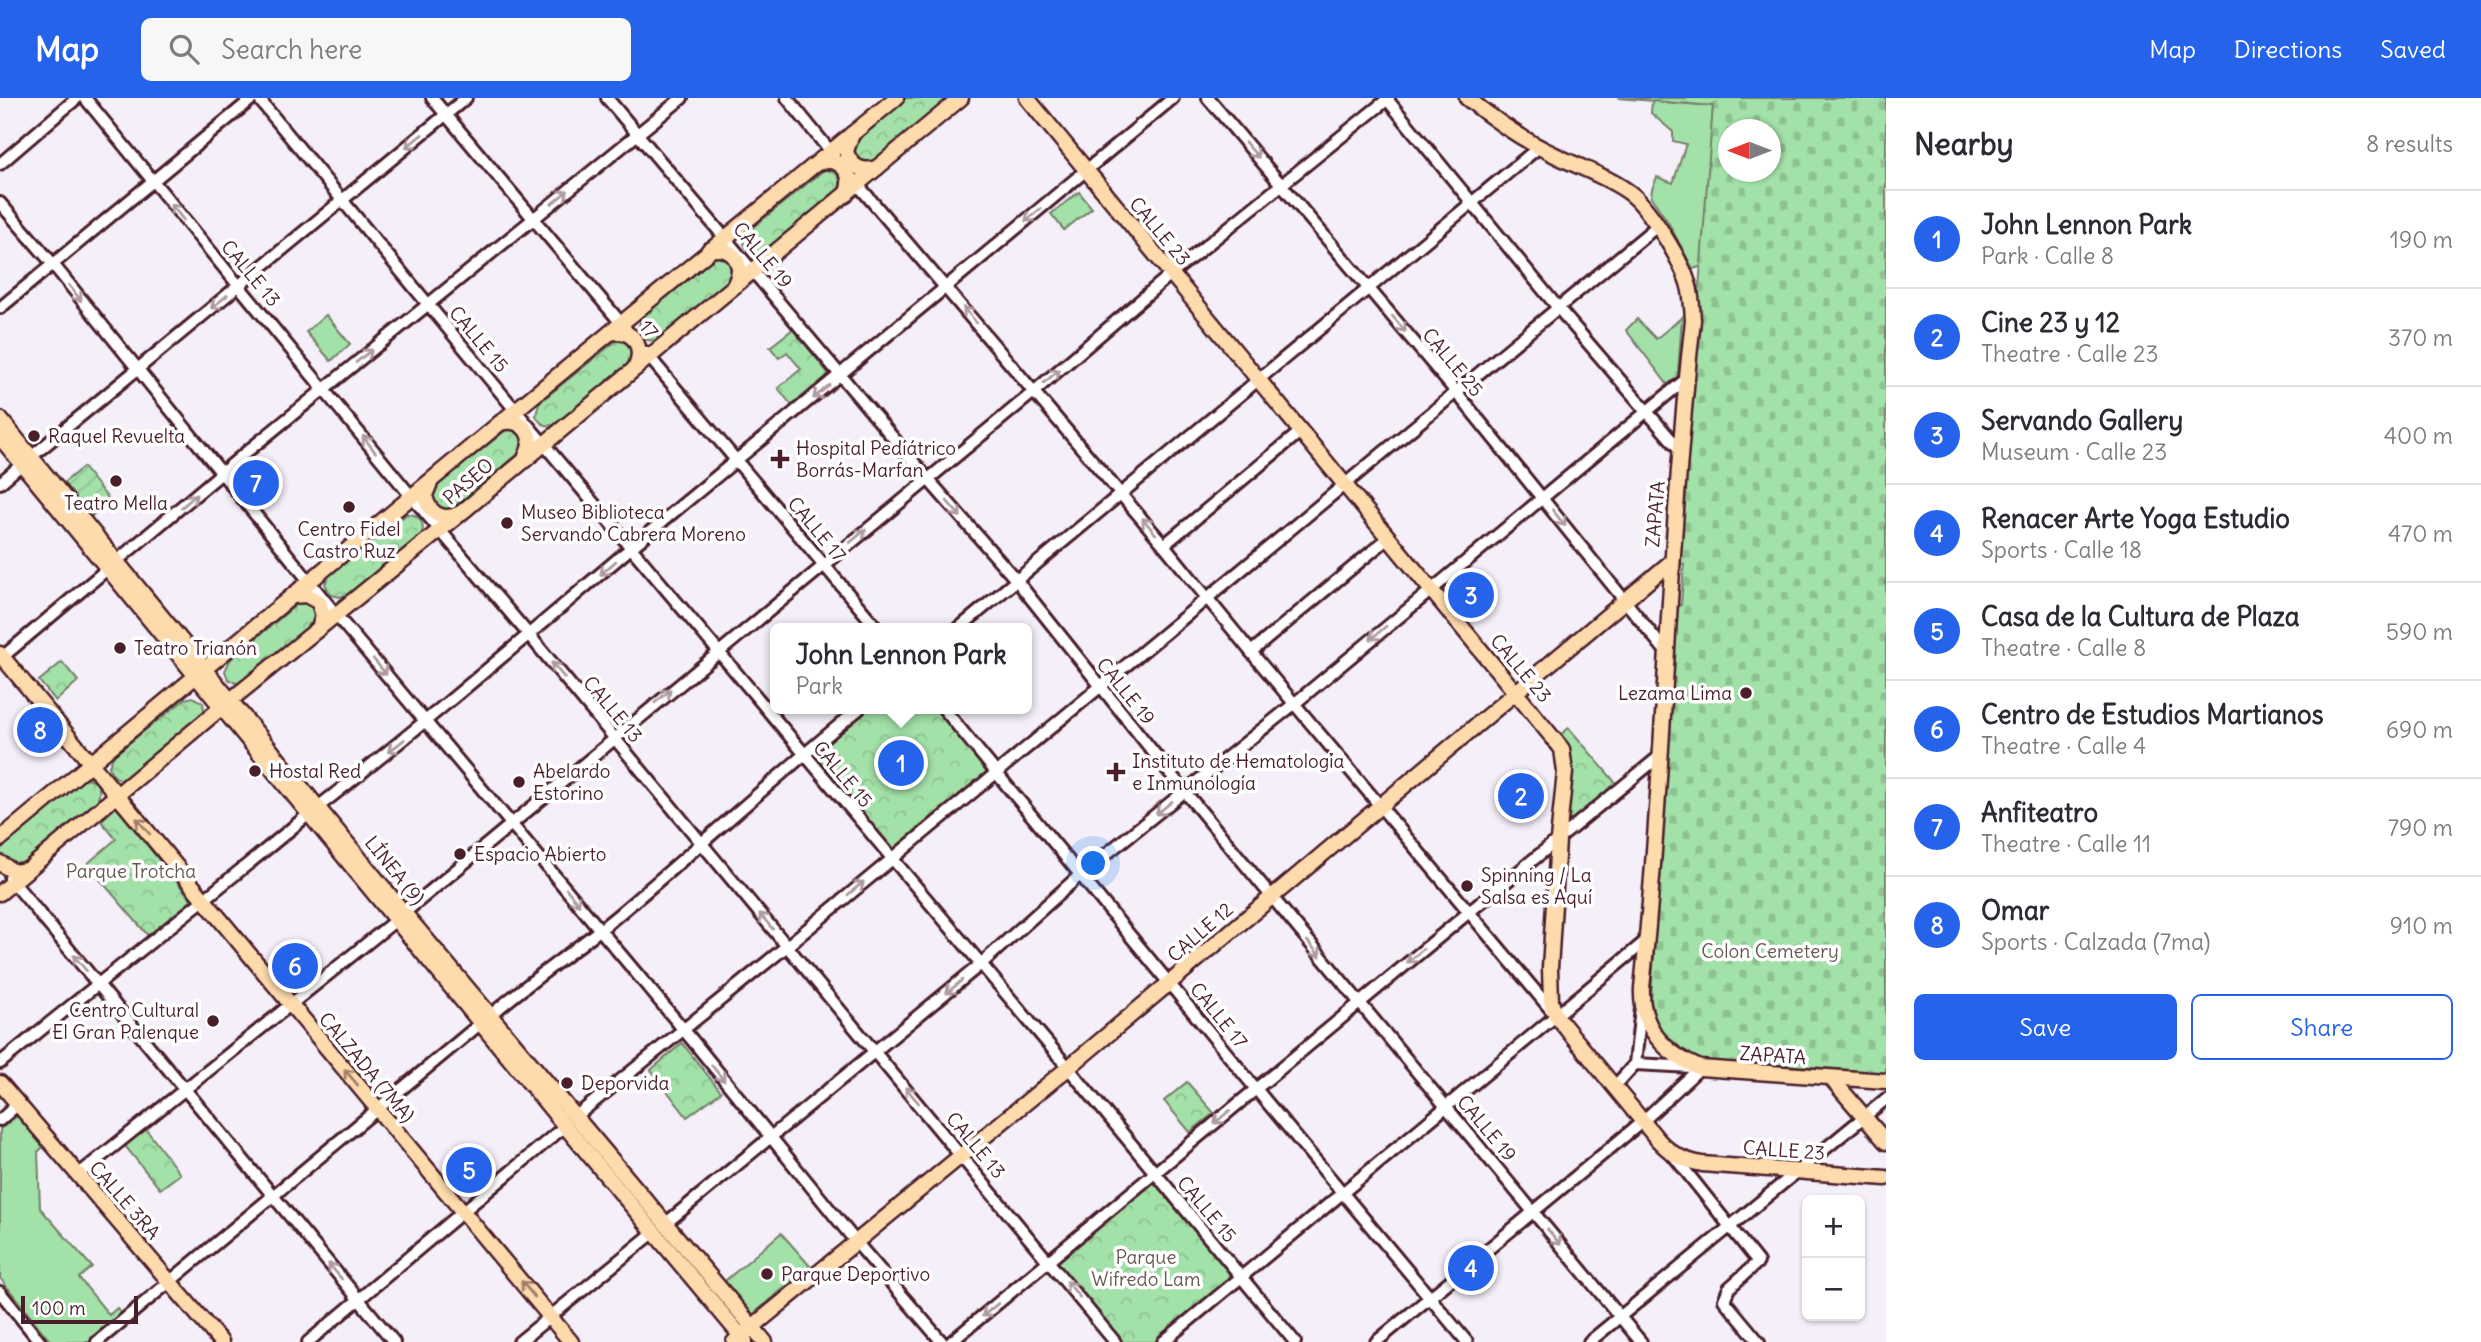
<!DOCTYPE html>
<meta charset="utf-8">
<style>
body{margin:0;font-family:Delius,sans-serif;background:#f7f7f7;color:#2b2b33}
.controls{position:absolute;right:21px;bottom:21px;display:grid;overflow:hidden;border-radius:10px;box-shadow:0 2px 5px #0004}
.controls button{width:63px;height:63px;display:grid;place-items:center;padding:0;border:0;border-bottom:2px solid #e1e1e2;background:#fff;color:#2b2b33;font:35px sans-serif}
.compass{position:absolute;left:1718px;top:21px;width:63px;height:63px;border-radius:50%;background:#fff;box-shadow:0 2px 5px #0004;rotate:270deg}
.scale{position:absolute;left:21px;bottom:18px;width:117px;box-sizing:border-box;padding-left:7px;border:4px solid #4a1f2b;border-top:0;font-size:19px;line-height:24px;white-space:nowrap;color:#4a1f2b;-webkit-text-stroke:5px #fff;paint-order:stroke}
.you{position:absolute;left:1094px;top:766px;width:24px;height:24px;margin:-18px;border:5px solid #fff;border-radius:50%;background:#1a73e8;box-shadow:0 0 0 10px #1a73e833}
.badge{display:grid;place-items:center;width:46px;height:46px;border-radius:50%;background:#2563eb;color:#fff;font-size:23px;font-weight:700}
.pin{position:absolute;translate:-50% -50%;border:4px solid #fff;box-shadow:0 2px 7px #0006}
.popup{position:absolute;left:770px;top:525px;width:262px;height:91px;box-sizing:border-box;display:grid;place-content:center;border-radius:10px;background:#fff;filter:drop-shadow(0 2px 5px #0005);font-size:23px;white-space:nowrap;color:#7c7c81}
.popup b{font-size:26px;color:#2b2b33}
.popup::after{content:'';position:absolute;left:50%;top:100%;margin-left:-14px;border:14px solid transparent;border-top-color:#fff}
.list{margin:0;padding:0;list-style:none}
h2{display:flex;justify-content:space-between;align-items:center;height:91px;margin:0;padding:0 28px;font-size:30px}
h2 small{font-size:23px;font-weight:400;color:#7c7c81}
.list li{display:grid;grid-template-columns:46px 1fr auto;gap:21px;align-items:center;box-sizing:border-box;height:98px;padding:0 28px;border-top:2px solid #e1e1e2}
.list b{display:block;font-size:26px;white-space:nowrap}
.list p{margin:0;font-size:23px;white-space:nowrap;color:#7c7c81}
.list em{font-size:23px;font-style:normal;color:#7c7c81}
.actions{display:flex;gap:14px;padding:21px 28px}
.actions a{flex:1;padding:16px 0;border:2px solid #2563eb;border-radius:10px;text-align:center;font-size:24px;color:#2563eb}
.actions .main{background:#2563eb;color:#fff}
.icon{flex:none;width:38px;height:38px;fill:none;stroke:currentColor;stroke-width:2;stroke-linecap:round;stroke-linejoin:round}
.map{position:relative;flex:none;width:1886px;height:1244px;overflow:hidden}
header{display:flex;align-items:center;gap:42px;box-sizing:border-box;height:98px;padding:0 35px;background:#2563eb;color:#fff}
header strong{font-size:33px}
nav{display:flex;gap:38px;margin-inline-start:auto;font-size:24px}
.search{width:490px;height:63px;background:#f7f7f7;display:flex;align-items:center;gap:18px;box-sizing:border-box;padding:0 24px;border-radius:10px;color:#7c7c81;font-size:26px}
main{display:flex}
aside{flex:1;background:#fff}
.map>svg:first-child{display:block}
.grass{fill:#a2e1a8;stroke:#76806a;stroke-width:2}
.forest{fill:url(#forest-crowns);stroke:#76806a;stroke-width:2}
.cemetery{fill:url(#cemetery-stones);stroke:#76806a;stroke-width:2;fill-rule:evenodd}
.garden{fill:url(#garden-furrows);stroke:#76806a;stroke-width:2}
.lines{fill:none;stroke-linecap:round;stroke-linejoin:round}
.minor-casing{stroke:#4a1f2b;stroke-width:16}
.major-casing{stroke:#4a1f2b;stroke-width:19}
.minor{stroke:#fff;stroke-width:10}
.major{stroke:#fedbac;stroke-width:14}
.oneway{stroke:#ae9aa0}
.oneway2{stroke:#a47d6c}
.poi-dot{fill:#4a1f2b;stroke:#fff;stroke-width:2.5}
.labels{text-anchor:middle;stroke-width:7;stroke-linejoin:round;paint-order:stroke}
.street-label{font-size:19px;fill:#4a1f2b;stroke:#fff}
.poi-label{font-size:19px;fill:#4a1f2b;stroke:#fff;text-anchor:start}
.park-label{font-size:19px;fill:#645950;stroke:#fff}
</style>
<header>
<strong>Map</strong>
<div class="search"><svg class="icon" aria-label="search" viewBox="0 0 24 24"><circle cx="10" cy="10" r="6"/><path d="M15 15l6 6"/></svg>Search here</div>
<nav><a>Map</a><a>Directions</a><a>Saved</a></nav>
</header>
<main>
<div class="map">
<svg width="1886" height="1244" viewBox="0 0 1886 1244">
<defs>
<pattern id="forest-crowns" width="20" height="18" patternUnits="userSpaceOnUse" patternTransform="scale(1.75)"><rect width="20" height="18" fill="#a2e1a8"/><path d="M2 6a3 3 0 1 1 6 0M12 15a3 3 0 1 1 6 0" fill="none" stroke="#8dc191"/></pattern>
<pattern id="cemetery-stones" width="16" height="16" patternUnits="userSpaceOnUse" patternTransform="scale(1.75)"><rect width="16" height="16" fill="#a2e1a8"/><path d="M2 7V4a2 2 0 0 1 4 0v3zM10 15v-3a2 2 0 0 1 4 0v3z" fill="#8dc191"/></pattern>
<pattern id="garden-furrows" width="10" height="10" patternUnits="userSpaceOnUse" patternTransform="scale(1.75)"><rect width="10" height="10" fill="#a2e1a8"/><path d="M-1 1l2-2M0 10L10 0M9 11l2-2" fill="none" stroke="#8dc191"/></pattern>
</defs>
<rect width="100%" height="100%" fill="#f4eff9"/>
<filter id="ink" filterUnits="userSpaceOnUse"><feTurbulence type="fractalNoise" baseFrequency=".0143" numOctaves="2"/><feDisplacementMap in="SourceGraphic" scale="14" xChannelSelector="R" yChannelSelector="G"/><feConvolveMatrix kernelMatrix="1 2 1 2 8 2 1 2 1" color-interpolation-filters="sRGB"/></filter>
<g filter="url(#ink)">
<g class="grass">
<polygon points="1652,3 1713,8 1703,168 1693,171 1668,124 1651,99 1652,91 1657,79 1673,85 1686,46 1673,43 1673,34 1651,15"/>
<polygon points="1079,94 1092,110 1064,132 1051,116"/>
<polygon points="326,217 350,246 331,263 306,234"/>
<polygon points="1682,219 1678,274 1677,280 1668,287 1626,232 1637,221 1656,241"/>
<polygon points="16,1019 20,1019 46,1046 38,1054 40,1110 92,1169 79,1180 109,1217 117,1210 122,1217 90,1244 51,1244 0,1180 0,1031"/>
<polygon points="781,1135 810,1168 752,1217 725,1183"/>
</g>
<g class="forest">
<polygon points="906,0 949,0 871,65 858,66 851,47 853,44"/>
<path d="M824,72C838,72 844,83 837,94L765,155C755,159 747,155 744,145L747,134Z"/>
<path d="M722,158L732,165L731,181L658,241C649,245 641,241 638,232L641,220L714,160Z"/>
<polygon points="793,231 831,279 793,309 778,290 801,271 787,254 779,260 770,249"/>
<path d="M616,243C631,243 634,254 629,266L557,326C547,330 539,326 536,317L539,305Z"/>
<polygon points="510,329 522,332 523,352 451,412 447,414 434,410 431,394 433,391"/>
<path d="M407,416C420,416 427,427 420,439L348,496L340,499L331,497L325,486L330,475Z"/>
<polygon points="305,503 316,508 317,524 240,587 228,581 225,573 230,562 297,506"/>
<polygon points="62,564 78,583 56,603 39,583"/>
<path d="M193,599L203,605L205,618L128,681C118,683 111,678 109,668L114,657L185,601Z"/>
<polygon points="864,611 938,611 987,669 986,681 899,751 890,749 815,662 816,650"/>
<polygon points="1569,630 1620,690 1558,742 1563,696 1555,641"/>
<path d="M83,680C97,680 103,691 97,703L21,767L17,769L1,762L0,753L3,746Z"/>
<polygon points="116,709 195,806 151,841 87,766 116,741 101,723"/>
<polygon points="682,945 721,994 687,1019 651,972"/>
<polygon points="1187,984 1214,1015 1190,1034 1164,1003"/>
<polygon points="142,1026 180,1076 160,1091 121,1043"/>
<polygon points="1156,1083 1229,1171 1228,1185 1157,1244 1121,1244 1059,1166 1060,1158 1148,1084"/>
</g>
<path class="cemetery" d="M1618,0H1886V978L1703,964C1671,953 1656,937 1651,902L1676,507H1681L1684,466L1678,465L1713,8ZM1728,32H1770V74H1728Z"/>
<polygon class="garden" points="83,369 110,403 88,421 61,387"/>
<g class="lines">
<defs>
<g id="minor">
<polyline points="85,0 406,392 529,537 1115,1244"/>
<polyline points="258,0 511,307 1061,961 1295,1244"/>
<polyline points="432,0 626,231"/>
<polyline points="607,0 927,380 1017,483 1185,694 1641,1244"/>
<polyline points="787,0 834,58"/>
<polyline points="1208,0 1457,295 1667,555"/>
<polyline points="1386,0 1559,211 1680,352"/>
<polyline points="0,66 77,0"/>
<polyline points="853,81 1164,447 1251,554 1552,913"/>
<polyline points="0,105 52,165 342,524 684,932 856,1144 942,1244"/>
<polyline points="0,210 253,0"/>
<polyline points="645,254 877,530"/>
<polyline points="31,359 466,0"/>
<polyline points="0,385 22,366"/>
<polyline points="1164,447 1300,334"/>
<polyline points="959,530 1539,49"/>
<polyline points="1251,554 1387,441"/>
<polyline points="0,561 249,352 682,0"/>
<polyline points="944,611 1256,991 1467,1244"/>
<path d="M318,709C439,615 553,515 670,417C838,278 1006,140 1173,0"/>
<polyline points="10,780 394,1244"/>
<polyline points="404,815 1030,297 1171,176 1389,0"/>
<path d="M491,917C531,882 576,852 617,818C698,750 776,678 859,611"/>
<path d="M0,965C102,882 207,801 309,716"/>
<polyline points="1635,966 1692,969"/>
<polyline points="1615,988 1635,966 1641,910"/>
<polyline points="575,1019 787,848 1657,128"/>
<polyline points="0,1022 17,1007"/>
<polyline points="1673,1057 1758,1164 1729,1190 1724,1202 1759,1244"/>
<polyline points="78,1077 396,822"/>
<polyline points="665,1126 981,866 1080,777 1294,606 1686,281"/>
<polyline points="0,1194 40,1244"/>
<polyline points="97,1244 481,925"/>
<polyline points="308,1244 565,1028"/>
<polyline points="519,1244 653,1135"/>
<polyline points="951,1244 1468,815 1660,658"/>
<polyline points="1163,1244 1647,842"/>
<polyline points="1376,1244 1643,1023 1700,970"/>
<polyline points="1589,1244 1886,1001"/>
</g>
<g id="major">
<path d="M1027,0L1562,651L1565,674L1558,742L1550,870L1551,904L1556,918L1658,1042C1672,1057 1682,1062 1702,1066L1886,1080"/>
<path d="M1467,0C1493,21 1523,42 1553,56C1578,69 1607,78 1630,95C1649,109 1681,162 1688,185C1692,197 1692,210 1693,222C1668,444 1665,668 1642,890C1640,929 1665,956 1700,970L1886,983"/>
<path d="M852,36L846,53C850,68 862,75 877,70"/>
<path d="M818,65C840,57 856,76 846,97"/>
<path d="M709,152C732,147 746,165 735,186"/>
<path d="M610,235C634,229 645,250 635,270"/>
<polyline points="0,321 404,815 765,1244"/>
<path d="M500,325C523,319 537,338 526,358"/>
<polyline points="0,339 565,1028 745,1243"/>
<path d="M430,385L425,397C428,415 442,424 458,416"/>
<polyline points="292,498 306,497 319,504 323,518 319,530"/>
<polyline points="0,556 571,1244"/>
<polyline points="0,741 500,325 896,0"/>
<polyline points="0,765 14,774 27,772"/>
<polyline points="0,795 222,609 461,415 961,0"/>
<polyline points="1831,980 1886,1044"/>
<polyline points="0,985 221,1244"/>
<polyline points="734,1244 1068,970 1671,464"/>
</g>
</defs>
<use href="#minor" class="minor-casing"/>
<use href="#major" class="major-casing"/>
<use href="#minor" class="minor"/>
<use href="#major" class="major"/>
</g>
<defs><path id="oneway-shaft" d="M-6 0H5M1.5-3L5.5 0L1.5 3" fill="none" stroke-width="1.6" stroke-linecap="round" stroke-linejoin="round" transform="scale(1.75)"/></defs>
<g class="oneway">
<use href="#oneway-shaft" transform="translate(414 43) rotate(141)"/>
<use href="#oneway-shaft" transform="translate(1252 52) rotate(49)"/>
<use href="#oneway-shaft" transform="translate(560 99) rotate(-39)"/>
<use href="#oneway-shaft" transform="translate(177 114) rotate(-129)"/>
<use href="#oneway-shaft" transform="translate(1033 117) rotate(140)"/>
<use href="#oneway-shaft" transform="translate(75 195) rotate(52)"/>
<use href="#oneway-shaft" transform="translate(219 204) rotate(141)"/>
<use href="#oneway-shaft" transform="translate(970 217) rotate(-130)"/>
<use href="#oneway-shaft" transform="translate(1399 226) rotate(50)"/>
<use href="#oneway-shaft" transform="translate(364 258) rotate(-39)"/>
<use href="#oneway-shaft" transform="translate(1052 278) rotate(-40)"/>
<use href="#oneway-shaft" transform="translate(821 294) rotate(141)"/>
<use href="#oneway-shaft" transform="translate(369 346) rotate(-128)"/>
<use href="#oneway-shaft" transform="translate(189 403) rotate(-41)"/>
<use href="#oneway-shaft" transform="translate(954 411) rotate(49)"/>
<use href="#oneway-shaft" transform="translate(1559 420) rotate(51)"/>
<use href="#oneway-shaft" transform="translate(1149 428) rotate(-130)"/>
<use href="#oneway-shaft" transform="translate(858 438) rotate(-40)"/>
<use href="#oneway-shaft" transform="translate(608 470) rotate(139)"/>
<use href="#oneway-shaft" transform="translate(1378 535) rotate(140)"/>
<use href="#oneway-shaft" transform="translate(380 569) rotate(50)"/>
<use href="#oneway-shaft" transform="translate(558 572) rotate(-130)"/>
<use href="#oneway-shaft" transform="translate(663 598) rotate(-40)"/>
<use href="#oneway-shaft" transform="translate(396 648) rotate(142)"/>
<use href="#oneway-shaft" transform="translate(1164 710) rotate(141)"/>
<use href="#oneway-shaft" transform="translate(856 790) rotate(-40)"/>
<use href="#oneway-shaft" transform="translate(573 799) rotate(51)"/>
<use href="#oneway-shaft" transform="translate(766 823) rotate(-130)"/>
<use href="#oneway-shaft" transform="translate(1314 851) rotate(50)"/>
<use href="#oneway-shaft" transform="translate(1415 858) rotate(140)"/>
<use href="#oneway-shaft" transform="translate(80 865) rotate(-130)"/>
<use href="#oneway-shaft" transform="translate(954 889) rotate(140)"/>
<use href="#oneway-shaft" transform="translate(718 975) rotate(51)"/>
<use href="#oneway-shaft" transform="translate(912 997) rotate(-130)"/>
<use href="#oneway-shaft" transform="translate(1222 1019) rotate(140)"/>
<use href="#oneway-shaft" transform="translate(1554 1139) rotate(50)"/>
<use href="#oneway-shaft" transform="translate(335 1173) rotate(-130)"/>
<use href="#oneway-shaft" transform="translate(1073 1191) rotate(-129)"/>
<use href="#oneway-shaft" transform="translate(990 1212) rotate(141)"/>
</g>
<g class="oneway2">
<use href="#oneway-shaft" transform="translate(143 728) rotate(-130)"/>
<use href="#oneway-shaft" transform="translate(351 979) rotate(-130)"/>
<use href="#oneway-shaft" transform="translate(528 1191) rotate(-130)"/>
</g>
</g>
<g class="poi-dot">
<circle cx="34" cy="338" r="7"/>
<path d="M776.5 350.5h7v7h7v7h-7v7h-7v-7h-7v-7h7z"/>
<circle cx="116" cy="383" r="7"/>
<circle cx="349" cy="409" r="7"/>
<circle cx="507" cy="425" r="7"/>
<circle cx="120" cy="550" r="7"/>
<circle cx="1746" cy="595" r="7"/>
<circle cx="255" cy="673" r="7"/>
<path d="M1112.5 663.5h7v7h7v7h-7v7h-7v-7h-7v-7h7z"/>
<circle cx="519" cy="684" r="7"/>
<circle cx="460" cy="756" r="7"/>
<circle cx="1467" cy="788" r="7"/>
<circle cx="213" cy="923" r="7"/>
<circle cx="567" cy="985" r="7"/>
<circle cx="767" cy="1176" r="7"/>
</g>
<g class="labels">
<g class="street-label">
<text transform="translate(1160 133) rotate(50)" y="7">CALLE 23</text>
<text transform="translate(763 157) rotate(50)" y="7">CALLE 19</text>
<text transform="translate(251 175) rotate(50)" y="7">CALLE 13</text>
<text transform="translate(649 231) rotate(51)" y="7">17</text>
<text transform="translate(479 241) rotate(50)" y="7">CALLE 15</text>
<text transform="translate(1453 264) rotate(50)" y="7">CALLE 25</text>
<text transform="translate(468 383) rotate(-41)" y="7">PASEO</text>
<text transform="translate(1655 416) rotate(-85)" y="7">ZAPATA</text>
<text transform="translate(817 431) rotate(50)" y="7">CALLE 17</text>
<text transform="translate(1521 570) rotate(50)" y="7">CALLE 23</text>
<text transform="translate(1126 593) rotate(51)" y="7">CALLE 19</text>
<text transform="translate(613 611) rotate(50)" y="7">CALLE 13</text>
<text transform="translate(843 676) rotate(50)" y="7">CALLE 15</text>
<text transform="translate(395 772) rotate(51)" y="7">LÍNEA (9)</text>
<text transform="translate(1200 834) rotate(-41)" y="7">CALLE 12</text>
<text transform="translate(1219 917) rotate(51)" y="7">CALLE 17</text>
<text transform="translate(1773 957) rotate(4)" y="7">ZAPATA</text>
<text transform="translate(367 969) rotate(50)" y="7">CALZADA (7MA)</text>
<text transform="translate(1487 1030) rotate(50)" y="7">CALLE 19</text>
<text transform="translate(976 1047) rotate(50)" y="7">CALLE 13</text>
<text transform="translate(1784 1052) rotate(4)" y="7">CALLE 23</text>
<text transform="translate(125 1102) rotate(49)" y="7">CALLE 3RA</text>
<text transform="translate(1207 1111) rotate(50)" y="7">CALLE 15</text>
</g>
<g class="poi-label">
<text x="48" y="345">Raquel Revuelta</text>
<text x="796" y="357">Hospital Pediátrico<tspan x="796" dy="22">Borrás-Marfan</tspan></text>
<text x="116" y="412" text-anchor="middle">Teatro Mella</text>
<text x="521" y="421">Museo Biblioteca<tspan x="521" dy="22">Servando Cabrera Moreno</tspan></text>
<text x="349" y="438" text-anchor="middle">Centro Fidel<tspan x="349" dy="22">Castro Ruz</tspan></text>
<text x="134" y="557">Teatro Trianón</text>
<text x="1732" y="602" text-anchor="end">Lezama Lima</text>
<text x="1132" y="670">Instituto de Hematología<tspan x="1132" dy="22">e Inmunología</tspan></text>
<text x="269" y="680">Hostal Red</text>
<text x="533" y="680">Abelardo<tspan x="533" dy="22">Estorino</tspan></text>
<text x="474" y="763">Espacio Abierto</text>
<text x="1481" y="784">Spinning / La<tspan x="1481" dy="22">Salsa es Aquí</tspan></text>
<text x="199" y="919" text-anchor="end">Centro Cultural<tspan x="199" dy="22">El Gran Palenque</tspan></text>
<text x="581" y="992">Deporvida</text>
<text x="781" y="1183">Parque Deportivo</text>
</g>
<g class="park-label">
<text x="131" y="780">Parque Trotcha</text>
<text x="1770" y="860">Colon Cemetery</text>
<text x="1146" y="1166">Parque<tspan x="1146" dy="22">Wifredo Lam</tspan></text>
</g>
</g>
</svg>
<div class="controls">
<button>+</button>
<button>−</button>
</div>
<svg class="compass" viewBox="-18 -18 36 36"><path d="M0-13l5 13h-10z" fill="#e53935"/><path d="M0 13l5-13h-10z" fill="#7c7c81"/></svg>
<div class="scale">100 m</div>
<div class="you"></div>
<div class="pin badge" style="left:901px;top:665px">1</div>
<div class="popup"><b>John Lennon Park</b>Park</div>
<div class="pin badge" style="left:1521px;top:698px">2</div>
<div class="pin badge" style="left:1471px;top:497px">3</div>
<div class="pin badge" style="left:1471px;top:1170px">4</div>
<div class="pin badge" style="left:469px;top:1072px">5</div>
<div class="pin badge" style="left:295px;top:868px">6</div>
<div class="pin badge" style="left:256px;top:385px">7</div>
<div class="pin badge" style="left:40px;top:632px">8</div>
</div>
<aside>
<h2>Nearby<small>8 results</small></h2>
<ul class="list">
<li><span class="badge">1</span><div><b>John Lennon Park</b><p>Park · Calle 8</p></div><em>190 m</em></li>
<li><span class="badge">2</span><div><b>Cine 23 y 12</b><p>Theatre · Calle 23</p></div><em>370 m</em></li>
<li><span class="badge">3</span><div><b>Servando Gallery</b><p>Museum · Calle 23</p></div><em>400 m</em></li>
<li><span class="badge">4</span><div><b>Renacer Arte Yoga Estudio</b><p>Sports · Calle 18</p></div><em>470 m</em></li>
<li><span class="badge">5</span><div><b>Casa de la Cultura de Plaza</b><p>Theatre · Calle 8</p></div><em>590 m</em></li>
<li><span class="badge">6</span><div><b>Centro de Estudios Martianos</b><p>Theatre · Calle 4</p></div><em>690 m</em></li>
<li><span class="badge">7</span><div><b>Anfiteatro</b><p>Theatre · Calle 11</p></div><em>790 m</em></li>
<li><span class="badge">8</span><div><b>Omar</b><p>Sports · Calzada (7ma)</p></div><em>910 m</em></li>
</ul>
<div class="actions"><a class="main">Save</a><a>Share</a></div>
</aside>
</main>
